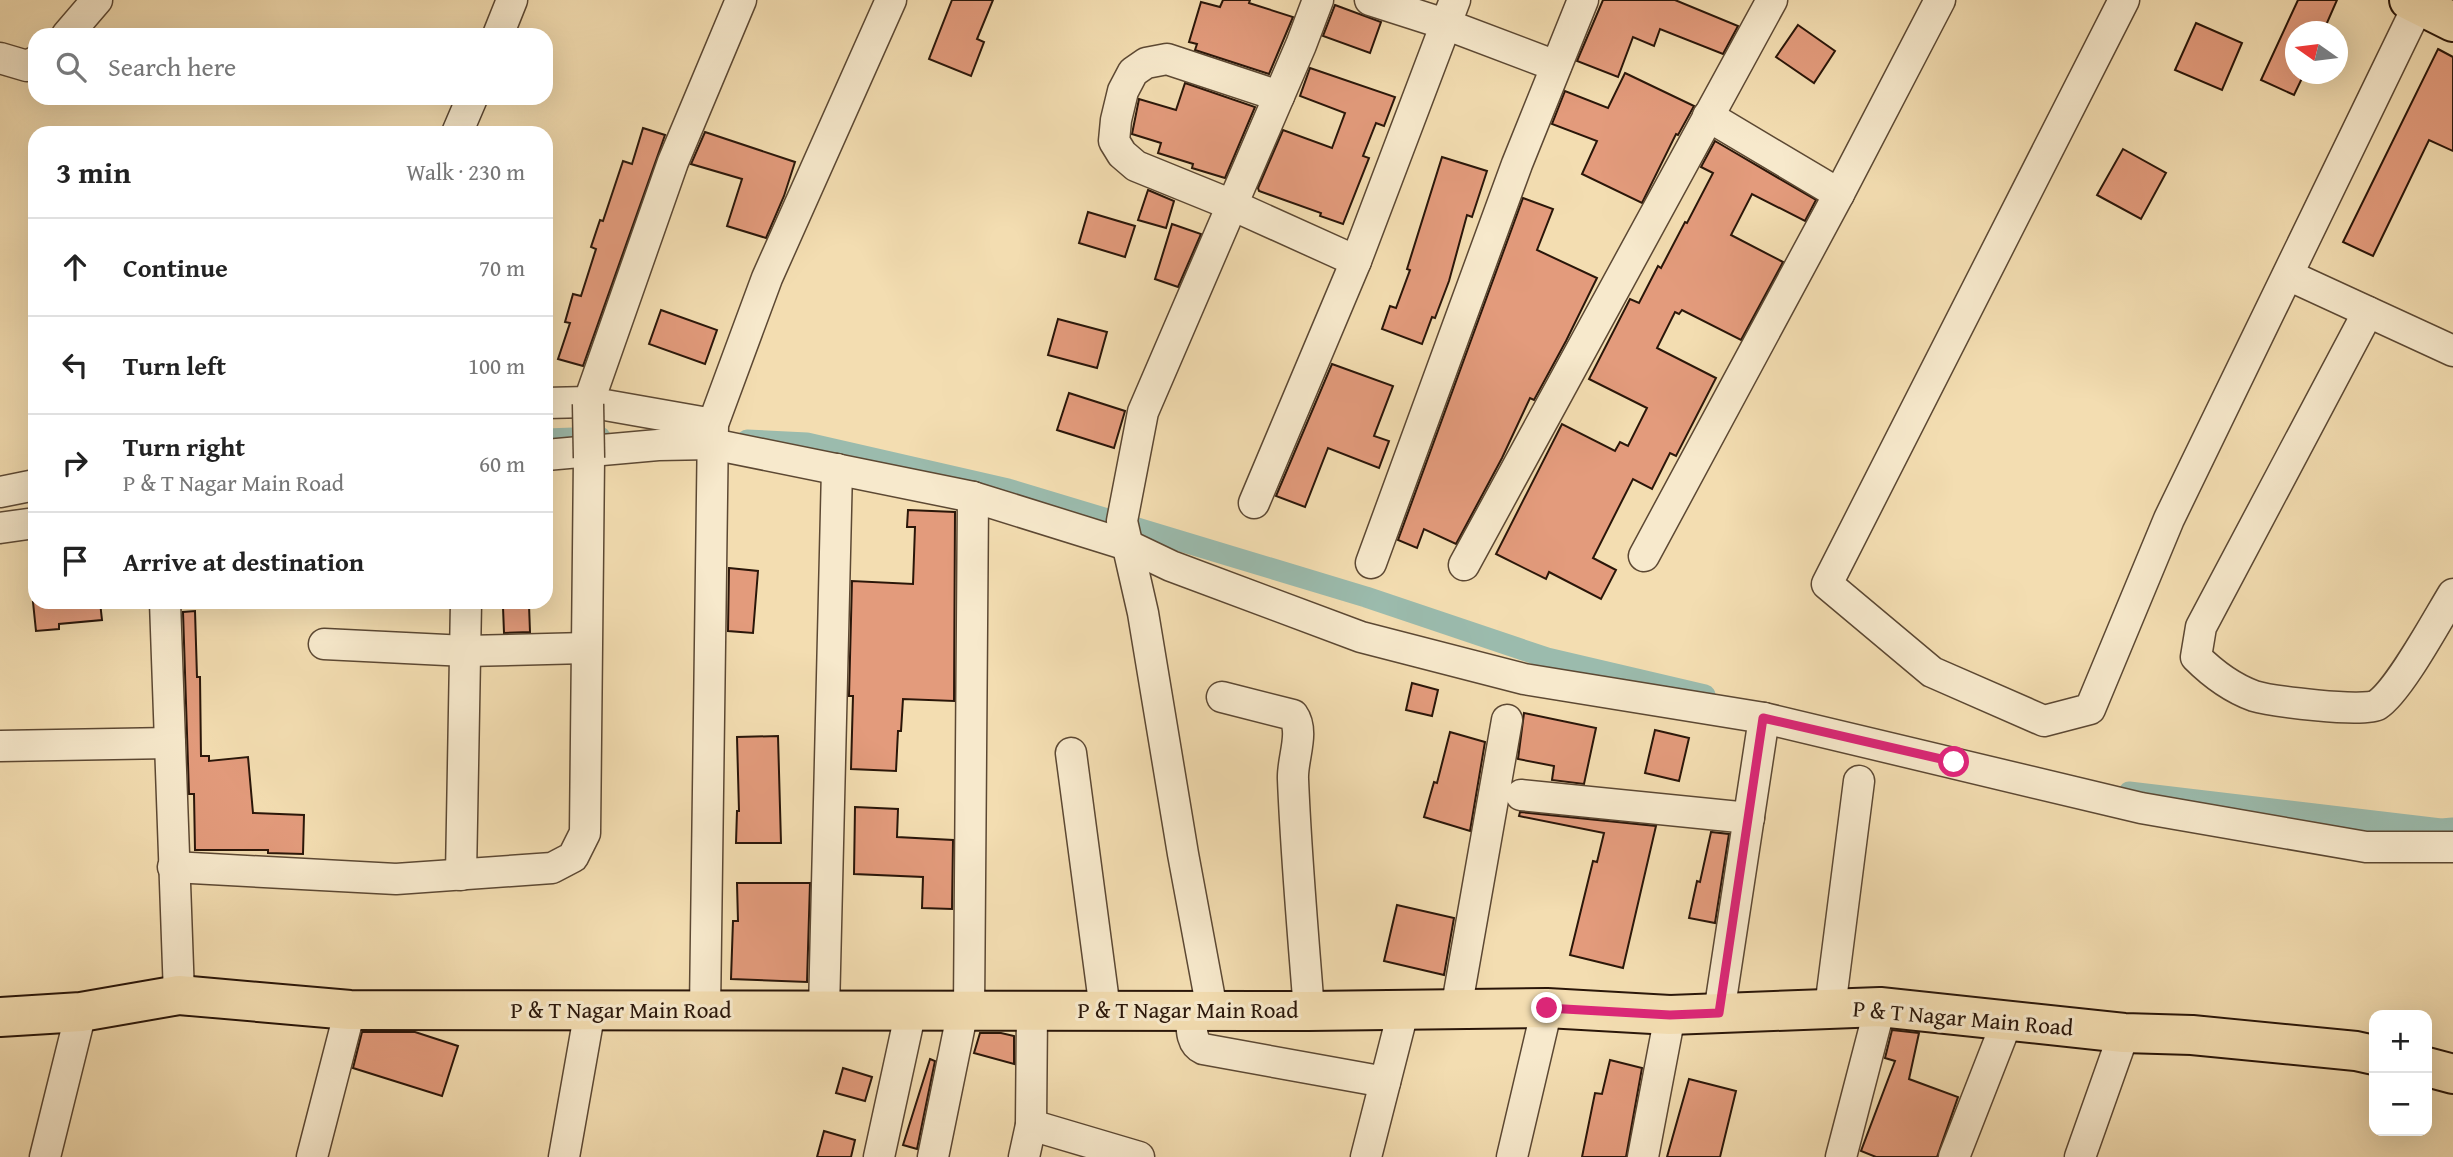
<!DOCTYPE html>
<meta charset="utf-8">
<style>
body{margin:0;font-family:"Gentium Book Plus",serif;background:#f2f2f2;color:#222}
.controls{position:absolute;right:21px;bottom:21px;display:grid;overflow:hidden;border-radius:14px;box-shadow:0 7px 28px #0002}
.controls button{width:63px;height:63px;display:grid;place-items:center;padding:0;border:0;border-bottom:2px solid #e0e0e0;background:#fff;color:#222;font:35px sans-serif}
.compass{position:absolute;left:2285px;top:21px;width:63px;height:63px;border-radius:50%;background:#fff;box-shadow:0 7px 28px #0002;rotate:284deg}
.stop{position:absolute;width:21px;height:21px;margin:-16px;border:5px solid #db2777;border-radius:50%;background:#fff}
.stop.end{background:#db2777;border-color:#fff;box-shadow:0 2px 7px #0008}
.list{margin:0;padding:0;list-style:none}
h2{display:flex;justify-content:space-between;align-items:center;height:91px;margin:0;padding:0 28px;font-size:30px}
h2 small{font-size:23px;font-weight:400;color:#767676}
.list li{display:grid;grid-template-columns:46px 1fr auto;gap:21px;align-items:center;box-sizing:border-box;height:98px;padding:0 28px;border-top:2px solid #e0e0e0}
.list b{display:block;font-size:26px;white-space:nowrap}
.list p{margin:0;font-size:23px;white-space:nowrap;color:#767676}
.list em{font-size:23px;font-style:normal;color:#767676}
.icon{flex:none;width:38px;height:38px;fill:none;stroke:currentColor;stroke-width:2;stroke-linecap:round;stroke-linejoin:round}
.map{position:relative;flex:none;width:2453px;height:1157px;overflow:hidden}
.search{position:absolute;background:#fff;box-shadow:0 7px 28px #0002;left:28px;top:28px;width:525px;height:77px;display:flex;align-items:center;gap:18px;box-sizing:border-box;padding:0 24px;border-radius:21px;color:#767676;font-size:26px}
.panel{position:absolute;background:#fff;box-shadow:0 7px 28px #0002;left:28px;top:126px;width:525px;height:483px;border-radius:21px}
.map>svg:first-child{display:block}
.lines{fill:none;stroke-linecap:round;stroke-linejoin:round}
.canal{stroke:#9bbbad;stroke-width:21}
.building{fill:#e39b7c;stroke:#2a1609;stroke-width:2}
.minor-casing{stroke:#5c4833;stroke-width:33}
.major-casing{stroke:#2a1609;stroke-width:42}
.highway-casing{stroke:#2a1609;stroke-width:42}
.minor{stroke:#f7e9cc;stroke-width:30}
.major{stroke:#f3ddb1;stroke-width:38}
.highway{stroke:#f3ddb1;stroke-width:38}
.minor-bridge-casing{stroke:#5c4833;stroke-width:33;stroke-linecap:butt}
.minor-bridge{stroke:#f7e9cc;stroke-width:30}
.route{stroke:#db2777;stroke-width:9}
.labels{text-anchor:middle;stroke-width:6;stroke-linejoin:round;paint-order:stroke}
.street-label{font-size:23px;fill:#2a1609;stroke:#f7e9cc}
</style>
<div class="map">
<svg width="2453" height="1157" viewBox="0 0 2453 1157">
<rect width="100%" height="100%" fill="#f3ddb1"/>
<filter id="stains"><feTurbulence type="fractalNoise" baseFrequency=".00286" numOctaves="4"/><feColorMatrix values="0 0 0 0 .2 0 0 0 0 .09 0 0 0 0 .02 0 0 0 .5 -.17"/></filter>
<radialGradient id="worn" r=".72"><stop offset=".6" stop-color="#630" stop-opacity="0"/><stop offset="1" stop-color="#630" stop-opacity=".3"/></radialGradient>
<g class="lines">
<g class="canal">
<polyline points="546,439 600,437"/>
<polyline points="747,440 807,443 1008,489 1366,597 1547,658 1705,695"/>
<polyline points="2129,792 2441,829 2453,828"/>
</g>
</g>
<g class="building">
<polygon points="952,0 993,0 977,39 984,42 971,76 929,59"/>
<polygon points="1223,0 1250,0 1249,3 1293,17 1269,74 1195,50 1197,44 1189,42 1201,2 1220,7"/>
<polygon points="1603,0 1675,0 1738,26 1723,54 1660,29 1654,46 1633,37 1618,77 1577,61"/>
<polygon points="2298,0 2337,0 2323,32 2295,32 2295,74 2304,74 2294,95 2261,80"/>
<polygon points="1335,5 1381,22 1370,53 1323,36"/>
<polygon points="2196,23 2242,43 2222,90 2175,70"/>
<polygon points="1798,25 1835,51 1814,83 1776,57"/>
<polygon points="2438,49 2453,57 2453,151 2429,140 2373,256 2343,242"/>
<polygon points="1310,68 1395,97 1384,126 1376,123 1363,156 1369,158 1343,224 1320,216 1321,213 1259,191 1258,188 1283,130 1332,148 1345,113 1300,96"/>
<polygon points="1625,73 1694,106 1678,135 1676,134 1642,203 1582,174 1597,141 1552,124 1565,91 1608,108"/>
<polygon points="1185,83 1255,107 1225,178 1192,168 1193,164 1158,153 1161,143 1132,134 1139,99 1176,110"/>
<polygon points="643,128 665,135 583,366 558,359 570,323 565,322 573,294 581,296 596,249 591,247 600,220 603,221 623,161 632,164"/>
<polygon points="705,132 795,162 784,196 766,238 727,226 742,179 691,164"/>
<polygon points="1715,141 1816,200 1805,221 1752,194 1731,235 1783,262 1741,340 1682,310 1679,314 1675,312 1657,348 1716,378 1676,456 1670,453 1652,489 1633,479 1593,558 1616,570 1601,599 1549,572 1546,579 1496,554 1562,424 1615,451 1620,442 1628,446 1647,408 1589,379 1630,299 1639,303 1658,266 1661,268 1685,222 1687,223 1713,173 1701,167"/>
<polygon points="2123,149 2166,173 2141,219 2097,195"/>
<polygon points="1442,157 1487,171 1472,217 1467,215 1449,281 1435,318 1432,317 1422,344 1382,329 1390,306 1396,308 1410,270 1407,269"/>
<polygon points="1148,190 1174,201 1166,228 1138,220"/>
<polygon points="1523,198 1553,209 1537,250 1597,278 1566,341 1534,400 1530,398 1502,458 1456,544 1424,529 1417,548 1398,540"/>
<polygon points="1088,212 1135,226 1125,257 1079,243"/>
<polygon points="1172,224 1201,234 1178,287 1155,279"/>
<polygon points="661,310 717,330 705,364 649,344"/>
<polygon points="1058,319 1107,332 1097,368 1048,355"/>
<polygon points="1332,364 1393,386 1374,436 1389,441 1379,468 1328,448 1305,507 1276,496"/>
<polygon points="1069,393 1125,411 1114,448 1057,430"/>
<polygon points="908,510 955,512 954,701 903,699 901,731 898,731 896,771 851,769 853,696 849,696 852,581 913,584 915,527 907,527"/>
<polygon points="729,568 758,571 753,633 728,631"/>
<polygon points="33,602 100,602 102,620 59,624 59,629 36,631"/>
<polygon points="529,605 530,632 504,633 503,607"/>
<polygon points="195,611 197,677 200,677 201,756 209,756 209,761 248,757 253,813 304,815 303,854 268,853 268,850 195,850 194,794 189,794 183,612"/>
<polygon points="1412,683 1438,690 1432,716 1406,710"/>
<polygon points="1524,713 1596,728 1584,784 1552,780 1554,766 1518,759"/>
<polygon points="1655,730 1689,738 1679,781 1645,773"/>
<polygon points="1450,732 1485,742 1470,831 1424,817 1434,782 1437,783"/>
<polygon points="778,736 781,843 736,843 737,811 739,811 737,737"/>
<polygon points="855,807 898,809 897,837 953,840 952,909 922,908 923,877 854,874"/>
<polygon points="1520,812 1656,826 1623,968 1570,955 1593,861 1597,862 1604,833 1519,816"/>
<polygon points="1711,832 1729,834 1715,923 1689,918 1697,881 1700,882"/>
<polygon points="737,883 810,883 807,982 731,979 733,921 738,921"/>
<polygon points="1397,905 1454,918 1444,975 1384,961"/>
<polygon points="1892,1030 1919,1033 1909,1079 1958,1097 1937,1157 1876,1157 1861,1151 1895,1061 1885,1058"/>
<polygon points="362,1032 415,1032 458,1046 442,1096 353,1068"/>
<polygon points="980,1033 1001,1033 1014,1036 1014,1064 974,1053"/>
<polygon points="930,1059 935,1061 917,1149 903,1145"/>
<polygon points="1610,1060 1642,1068 1626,1157 1582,1157 1595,1093 1602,1094"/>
<polygon points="843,1068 872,1077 865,1101 836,1093"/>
<polygon points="1689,1079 1736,1091 1720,1157 1667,1157"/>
<polygon points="824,1131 855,1140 851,1157 817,1157"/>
</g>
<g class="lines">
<defs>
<g id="minor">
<polyline points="1370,0 1445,24 1556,66"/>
<polyline points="2124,0 1827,584 1932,672 2044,721 2090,709 2169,519 2414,14"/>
<polyline points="67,35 97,0"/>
<polyline points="498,35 512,0"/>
<polyline points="0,58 27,66 35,62"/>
<polyline points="1279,96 1167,59 1146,63 1133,72 1123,91 1116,120 1114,141 1122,154 1136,166 1232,205 1356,261"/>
<polyline points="1708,116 1839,194"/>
<polyline points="457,133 472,98"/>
<polyline points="2288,275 2453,351"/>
<path d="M2368,312L2201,627L2196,657C2212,673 2232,688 2254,696C2270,701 2365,713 2377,705C2399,691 2437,620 2453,594"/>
<polyline points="546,403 588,402 713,424"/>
<polyline points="588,404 673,162 741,0"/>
<polyline points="546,455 658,445 712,444 973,497 1127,545 1171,566 1361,637 1524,679 1764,718 2141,808 2366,847 2453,847"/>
<polyline points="0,492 35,485"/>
<polyline points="1254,503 1356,261 1455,0"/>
<polyline points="0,528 35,523"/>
<polyline points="1644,556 1839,194 1940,0"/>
<polyline points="1371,563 1517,164 1583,0"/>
<polyline points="1464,565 1772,0"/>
<polyline points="165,602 179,995"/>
<polyline points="324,644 466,651 586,648"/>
<path d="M1222,697L1293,715C1305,732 1292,759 1293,779C1296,856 1303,933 1309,1011"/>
<polyline points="0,746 170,743"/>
<polyline points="1071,753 1105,1010"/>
<polyline points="1521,795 1749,818"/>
<polyline points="173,867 396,879 552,868 573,857 585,833 589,458"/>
<polyline points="461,875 466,602"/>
<polyline points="1830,1008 1859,781"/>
<polyline points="705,1010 713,424 767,278 891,0"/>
<polyline points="824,1010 837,469"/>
<polyline points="969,1010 973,497"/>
<path d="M1191,1010C1192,1024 1189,1043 1203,1049L1385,1082"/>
<polyline points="1212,1010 1183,854 1143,613 1122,521 1143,412 1301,45 1318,0"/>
<polyline points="1456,1010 1507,720"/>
<polyline points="1719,1013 1764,718"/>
<polyline points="1031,1125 1139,1157"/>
<polyline points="45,1157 81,1012"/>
<polyline points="312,1157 350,1010"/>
<polyline points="564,1157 590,1010"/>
<polyline points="879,1157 911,1010"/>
<polyline points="933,1157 963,1010"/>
<polyline points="1024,1157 1031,1125 1032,1010"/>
<polyline points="1366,1157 1404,1008"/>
<polyline points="1512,1157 1547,1008"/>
<polyline points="1643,1157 1670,1015"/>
<polyline points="1841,1157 1880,1007"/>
<polyline points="1954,1157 2008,1019"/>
<polyline points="2080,1157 2124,1033"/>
</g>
<g id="major">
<polyline points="0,1017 81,1012 179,995 350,1010 1309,1011 1547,1008 1670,1015 1880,1007 2124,1033 2192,1035 2356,1051 2374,1055"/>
<polyline points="2427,1067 2453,1074"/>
</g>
<polyline id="highway" points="2409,0 2453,22"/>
</defs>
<use href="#minor" class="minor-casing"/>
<use href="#major" class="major-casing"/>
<use href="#highway" class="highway-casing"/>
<use href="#minor" class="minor"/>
<use href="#major" class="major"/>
<use href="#highway" class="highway"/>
<defs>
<polyline id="minor-bridge" points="588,404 589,458"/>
</defs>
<use href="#minor-bridge" class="minor-bridge-casing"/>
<use href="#minor-bridge" class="minor-bridge"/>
</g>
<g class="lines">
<polyline class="route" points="1547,1008 1670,1015 1719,1013 1763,718 1954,762"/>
</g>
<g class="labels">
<g class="street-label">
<text x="621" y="1018">P &amp; T Nagar Main Road</text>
<text x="1188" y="1018">P &amp; T Nagar Main Road</text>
<text transform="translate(1963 1018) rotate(5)" y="8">P &amp; T Nagar Main Road</text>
</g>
</g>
<rect width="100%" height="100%" filter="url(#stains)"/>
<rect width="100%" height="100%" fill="url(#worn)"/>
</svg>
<div class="controls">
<button>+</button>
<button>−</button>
</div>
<svg class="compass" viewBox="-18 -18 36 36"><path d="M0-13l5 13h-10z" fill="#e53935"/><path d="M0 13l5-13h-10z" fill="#767676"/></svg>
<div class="stop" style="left:1954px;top:762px"></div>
<div class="stop end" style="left:1547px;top:1008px"></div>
<div class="search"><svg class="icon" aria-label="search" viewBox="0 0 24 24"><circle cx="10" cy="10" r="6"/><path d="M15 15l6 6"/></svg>Search here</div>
<section class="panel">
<h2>3 min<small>Walk · 230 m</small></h2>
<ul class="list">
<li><svg class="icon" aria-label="ahead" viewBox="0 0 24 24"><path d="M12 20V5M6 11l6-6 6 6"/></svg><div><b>Continue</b></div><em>70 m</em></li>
<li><svg class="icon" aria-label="left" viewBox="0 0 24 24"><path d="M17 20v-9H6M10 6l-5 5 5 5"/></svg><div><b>Turn left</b></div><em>100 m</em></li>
<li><svg class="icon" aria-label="right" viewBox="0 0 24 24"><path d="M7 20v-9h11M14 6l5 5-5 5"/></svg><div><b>Turn right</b><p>P &amp; T Nagar Main Road</p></div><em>60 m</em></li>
<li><svg class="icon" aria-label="arrive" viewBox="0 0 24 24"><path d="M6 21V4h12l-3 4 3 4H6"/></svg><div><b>Arrive at destination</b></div></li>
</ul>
</section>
</div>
